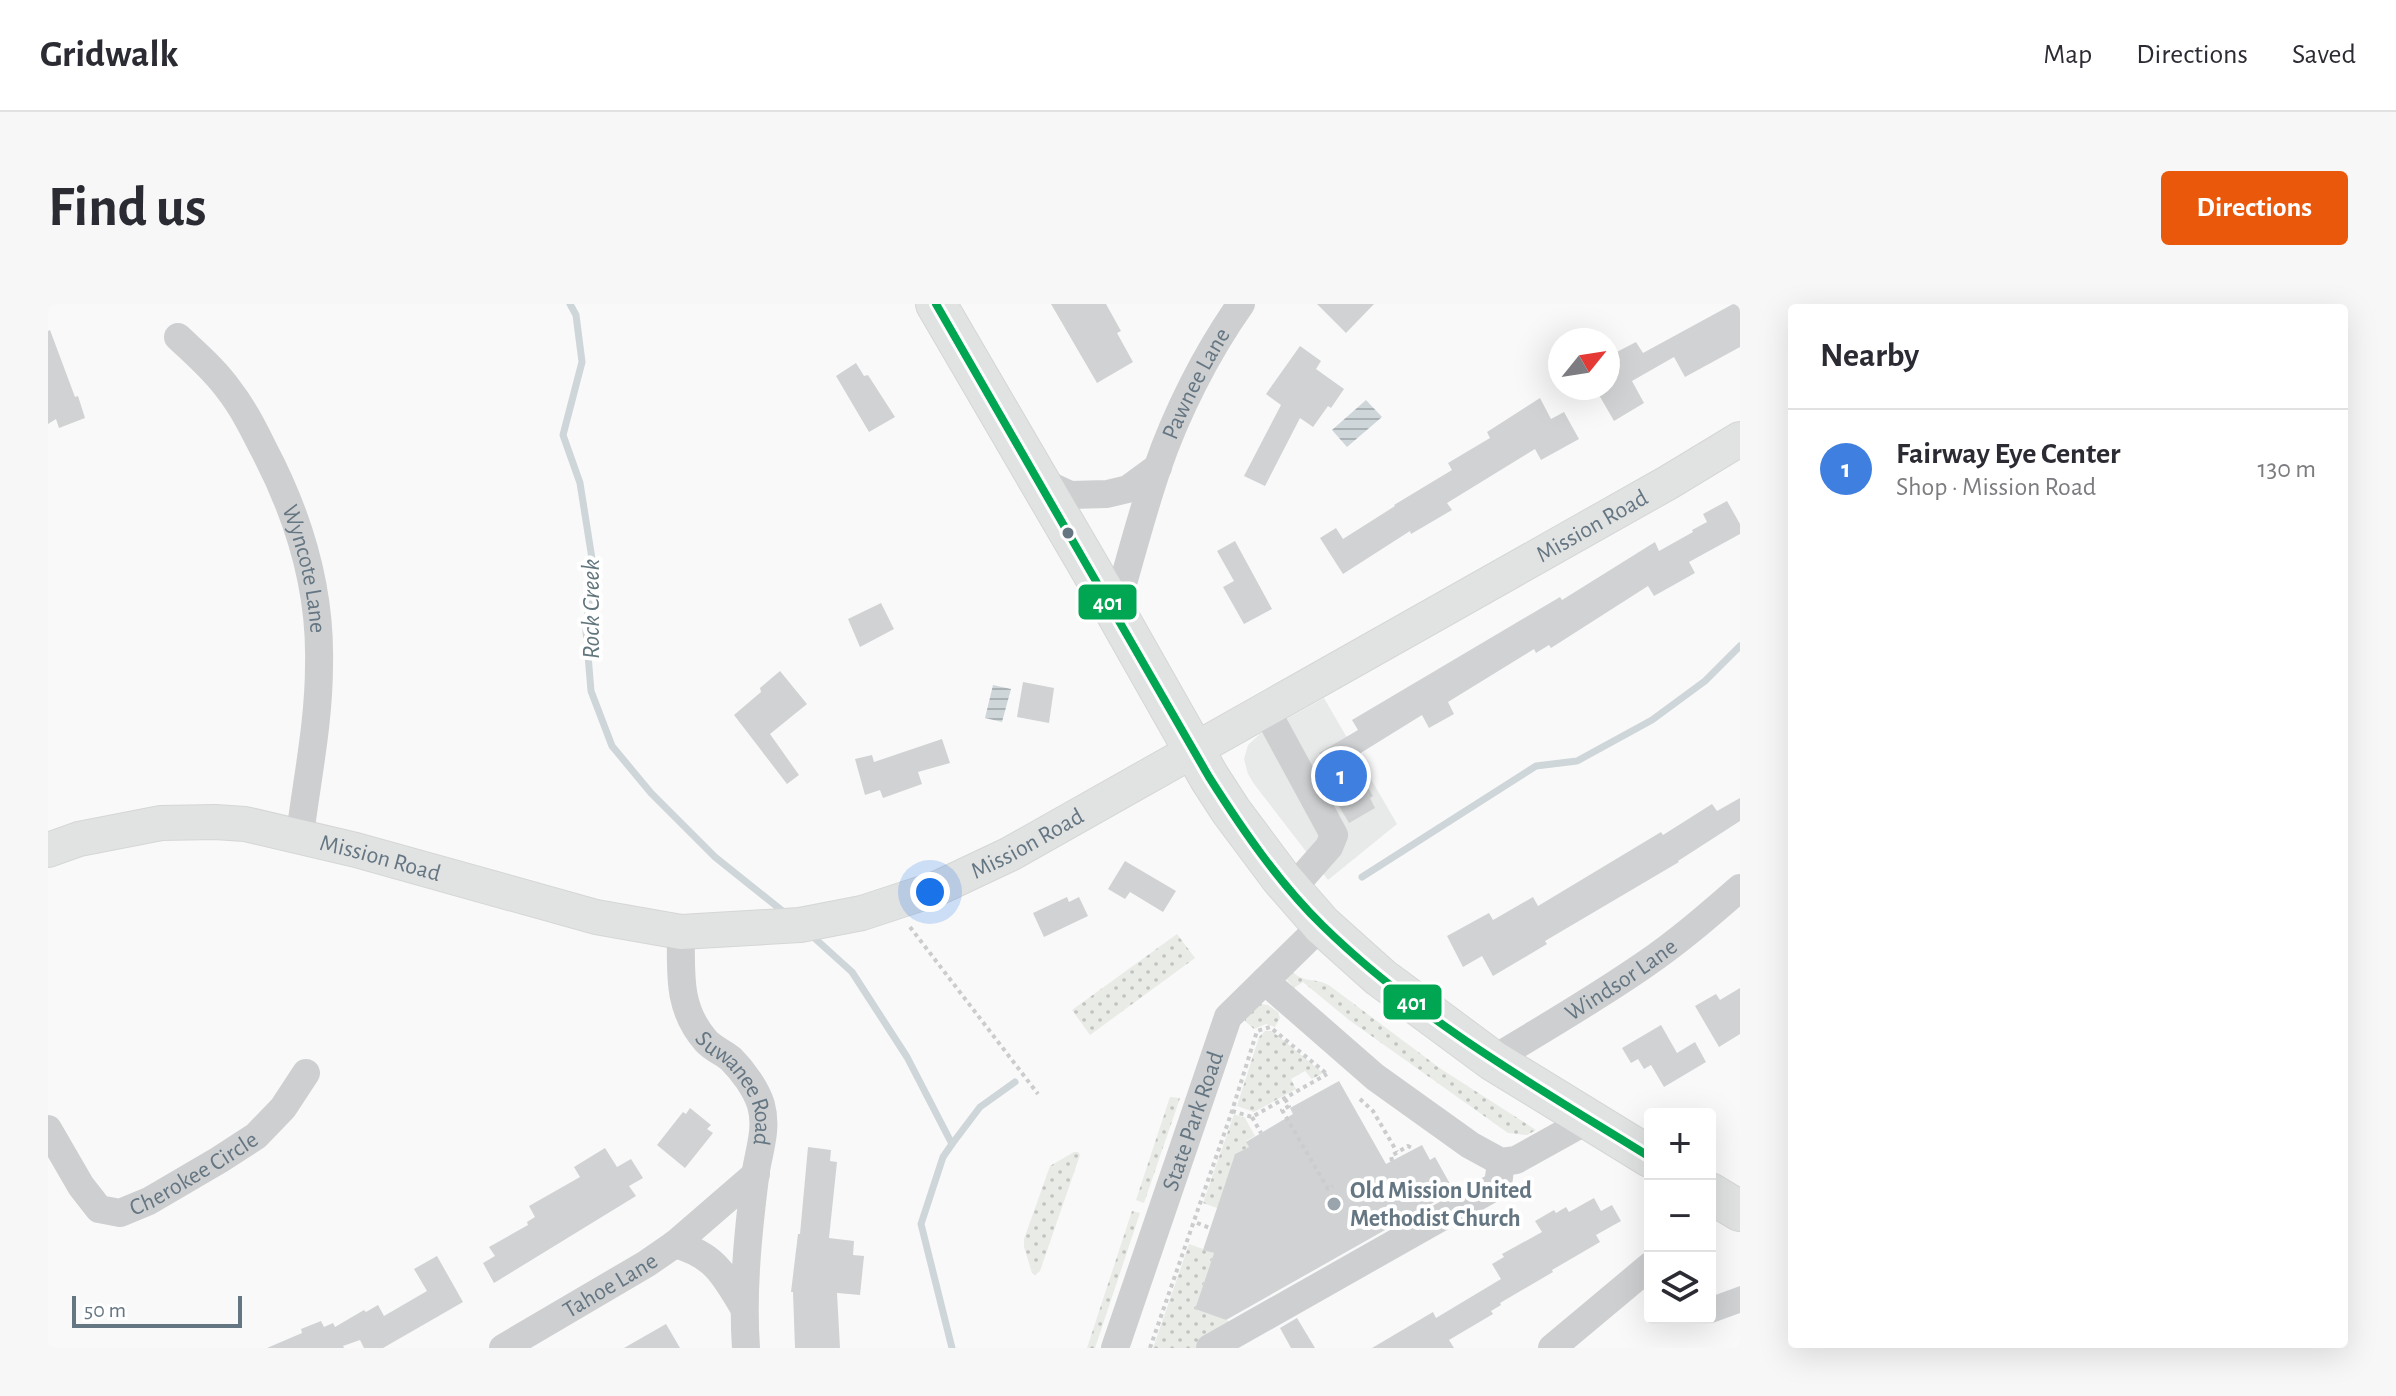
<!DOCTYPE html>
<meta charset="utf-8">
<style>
body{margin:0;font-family:"Alegreya Sans",sans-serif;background:#f7f7f7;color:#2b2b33}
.controls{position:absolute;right:24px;bottom:24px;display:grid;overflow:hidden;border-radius:8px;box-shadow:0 8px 32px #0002}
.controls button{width:72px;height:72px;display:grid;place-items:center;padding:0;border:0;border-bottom:2px solid #e1e1e2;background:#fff;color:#2b2b33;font:40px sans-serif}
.compass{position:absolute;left:1500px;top:24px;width:72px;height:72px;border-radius:50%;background:#fff;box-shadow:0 8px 32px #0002;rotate:60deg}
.scale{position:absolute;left:24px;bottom:20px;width:170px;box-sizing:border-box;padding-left:8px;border:4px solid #657683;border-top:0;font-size:22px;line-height:28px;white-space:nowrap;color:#657683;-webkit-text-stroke:6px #fff;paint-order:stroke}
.you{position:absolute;left:882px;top:588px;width:28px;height:28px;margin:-20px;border:6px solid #fff;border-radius:50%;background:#1a73e8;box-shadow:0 0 0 12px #1a73e833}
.badge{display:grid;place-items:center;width:52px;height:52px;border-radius:50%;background:#ea580c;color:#fff;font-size:26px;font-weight:700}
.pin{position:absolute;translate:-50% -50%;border:4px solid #fff;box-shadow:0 2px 8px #0006}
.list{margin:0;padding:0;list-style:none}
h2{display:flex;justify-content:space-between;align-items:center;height:104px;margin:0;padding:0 32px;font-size:34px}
h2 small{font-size:26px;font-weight:400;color:#7c7c81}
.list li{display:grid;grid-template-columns:52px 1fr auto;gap:24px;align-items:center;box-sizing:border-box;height:120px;padding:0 32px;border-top:2px solid #e1e1e2}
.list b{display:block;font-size:30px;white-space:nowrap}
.list p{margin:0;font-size:26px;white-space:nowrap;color:#7c7c81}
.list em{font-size:26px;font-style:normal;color:#7c7c81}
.icon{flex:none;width:44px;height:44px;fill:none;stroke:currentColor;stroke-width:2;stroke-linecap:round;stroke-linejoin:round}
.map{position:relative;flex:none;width:1692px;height:1044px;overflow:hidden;border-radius:8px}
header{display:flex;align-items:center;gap:48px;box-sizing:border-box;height:112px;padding:0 40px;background:#fff;border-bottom:2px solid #e1e1e2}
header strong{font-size:38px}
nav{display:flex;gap:44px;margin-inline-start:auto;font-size:28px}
.intro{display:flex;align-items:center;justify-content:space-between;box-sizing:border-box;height:192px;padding:0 48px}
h1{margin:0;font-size:56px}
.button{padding:20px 36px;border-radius:8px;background:#ea580c;color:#fff;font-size:28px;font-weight:700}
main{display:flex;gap:48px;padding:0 48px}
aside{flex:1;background:#fff;border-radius:8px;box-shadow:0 8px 32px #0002}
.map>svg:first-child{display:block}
.built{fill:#e8e9e9}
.green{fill:url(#green-dots)}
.water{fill:url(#water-rules)}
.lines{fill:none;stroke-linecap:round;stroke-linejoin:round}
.stream{stroke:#ced6d9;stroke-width:7}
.building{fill:#d0d2d3}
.major-casing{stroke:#d5d6d7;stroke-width:36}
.highway-casing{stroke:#d5d6d6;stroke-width:42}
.path{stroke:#cbcccd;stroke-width:4;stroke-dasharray:4 4;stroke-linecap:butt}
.minor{stroke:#cecfd0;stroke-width:28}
.major{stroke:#e1e2e2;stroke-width:34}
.highway{stroke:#e1e2e2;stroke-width:40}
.bus-1-casing{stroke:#fff;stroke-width:14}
.bus-1{stroke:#00a651;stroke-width:8}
.bus-dot{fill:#657683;stroke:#fff;stroke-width:3}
.poi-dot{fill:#99a4ac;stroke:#fff;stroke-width:3}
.labels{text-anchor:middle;stroke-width:8;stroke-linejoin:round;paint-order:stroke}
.street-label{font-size:24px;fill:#657683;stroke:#fff}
.poi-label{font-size:24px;font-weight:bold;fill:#657683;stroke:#fff;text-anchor:start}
.water-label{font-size:26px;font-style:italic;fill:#60757c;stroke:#fff}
.line-badge{stroke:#fff;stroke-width:3}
.badge-label{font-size:22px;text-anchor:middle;font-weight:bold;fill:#fff}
</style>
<header>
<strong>Gridwalk</strong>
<nav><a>Map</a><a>Directions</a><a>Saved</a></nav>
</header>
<div class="intro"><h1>Find us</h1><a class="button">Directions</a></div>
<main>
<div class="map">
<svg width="1692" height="1044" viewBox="0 0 1692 1044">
<defs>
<pattern id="green-dots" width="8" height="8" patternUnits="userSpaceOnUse" patternTransform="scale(2)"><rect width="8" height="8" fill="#e8ebe6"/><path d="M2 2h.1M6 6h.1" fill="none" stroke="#c0c3c0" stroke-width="1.8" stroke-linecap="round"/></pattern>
<pattern id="water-rules" width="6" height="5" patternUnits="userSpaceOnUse" patternTransform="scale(2)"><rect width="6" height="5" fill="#ced6d9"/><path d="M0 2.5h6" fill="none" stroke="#abb2b5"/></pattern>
</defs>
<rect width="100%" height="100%" fill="#f9f9f9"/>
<polygon class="built" points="1276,394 1349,520 1280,576 1206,480 1200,470 1196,455 1200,441 1212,430"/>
<g class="green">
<polygon points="1129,630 1147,654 1042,731 1024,706"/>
<path d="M1243,667C1259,681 1265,672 1282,682L1393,765L1488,826L1479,831L1460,829L1301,716L1255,678L1246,684L1238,675Z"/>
<polygon points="1212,700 1220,701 1230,708 1232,714 1227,723 1218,720 1206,725 1197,717 1196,713"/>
<polygon points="1217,727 1224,727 1275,769 1264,775 1257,767 1243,775 1248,785 1206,808 1189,802 1211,733"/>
<polygon points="1122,793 1132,794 1096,899 1088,896"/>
<polygon points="1186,810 1197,814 1207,832 1198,837 1201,843 1187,850 1169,904 1155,899"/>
<polygon points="1026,848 1030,848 1032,851 992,967 987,971 984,969 976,943 976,935 1002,862"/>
<polygon points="1084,907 1092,909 1047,1044 1039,1044"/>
<polygon points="1141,940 1166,949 1147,1005 1192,1021 1152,1044 1105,1044"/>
</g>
<g class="water">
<polygon points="1318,96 1334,113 1299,143 1284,126"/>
<polygon points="945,381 963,385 954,418 937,414"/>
</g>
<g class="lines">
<g class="stream">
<polyline points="522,0 528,11 534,58 515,131 532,179 545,261 538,327 543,387 564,442 603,489 667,553 737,609"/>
<polyline points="1314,573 1488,462 1529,457 1604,416 1657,377 1692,342"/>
<polyline points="762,630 804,668 859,753 904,840 895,853 873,920 904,1044"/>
<polyline points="904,840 932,803 967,778"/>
</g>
</g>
<g class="building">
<polygon points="1003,0 1058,0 1073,27 1069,29 1085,58 1049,79"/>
<polygon points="1269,0 1326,0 1298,29"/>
<polygon points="1685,0 1692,0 1692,43 1637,73 1626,53 1584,77 1596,99 1566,117 1547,84 1560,84 1560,64 1567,60 1563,51 1588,38 1595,49"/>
<polygon points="2,26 27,93 30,92 37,114 11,124 8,115 0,120 0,27"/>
<polygon points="1252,42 1273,57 1268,65 1296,85 1283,104 1280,102 1265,123 1252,114 1217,182 1196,172 1233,101 1218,90"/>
<polygon points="808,59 816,72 820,71 847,113 821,128 788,72"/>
<polygon points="1492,94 1503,115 1516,108 1531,135 1493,156 1487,145 1399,199 1404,206 1363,230 1362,227 1295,270 1272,234 1288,224 1295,235 1347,202 1346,201 1404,166 1400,159 1442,134 1439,128"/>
<polygon points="1679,197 1692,220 1692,230 1641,258 1647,269 1606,292 1600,282 1503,344 1501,341 1488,349 1486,345 1400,398 1406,410 1381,424 1374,411 1303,455 1325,492 1322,494 1327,504 1301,519 1268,463 1277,458 1271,449 1310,426 1304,416 1512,293 1514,296 1607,238 1611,247 1645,228 1644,226 1659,218 1655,210"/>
<polygon points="1187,237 1224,305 1196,320 1175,283 1186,277 1169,247"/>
<polygon points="833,299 846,325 812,343 800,315"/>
<polygon points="732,367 759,400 722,430 751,471 739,480 686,411 713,388 712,384"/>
<polygon points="975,378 1006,384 1001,419 969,413"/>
<polygon points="894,435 902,459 870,468 874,480 835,494 832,486 817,491 807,455 824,451 826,458"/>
<polygon points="1692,494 1692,517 1630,557 1631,558 1497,637 1499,640 1445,672 1434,652 1415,663 1399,632 1441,609 1445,616 1485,593 1490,602 1613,528 1615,531 1664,500 1669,507"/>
<polygon points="1077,557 1128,587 1115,608 1082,588 1077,595 1060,585"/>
<polygon points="1019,593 1021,598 1031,593 1040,612 996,633 985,609"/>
<polygon points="1692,684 1692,730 1671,743 1647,702 1668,690 1672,696"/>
<polygon points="1613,721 1629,749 1647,738 1658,758 1616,783 1603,761 1596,765 1590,755 1583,759 1574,744"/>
<polygon points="1291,777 1338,860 1374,841 1382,856 1387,853 1406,887 1178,1016 1147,1005 1166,949 1155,946 1187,850 1201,843 1198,838 1245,810 1242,804"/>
<polygon points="642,804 663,821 659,825 665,829 637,864 609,841 635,808 638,810"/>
<polygon points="760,843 783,846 782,857 789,858 781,934 806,937 805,951 816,952 812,991 789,989 792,1044 747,1044 745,988 743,988 750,930 752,930"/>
<polygon points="557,844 569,863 583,855 595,874 581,882 588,892 446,979 435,959 447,952 441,943 480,921 479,918 487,913 481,902 532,873 526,863"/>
<polygon points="1546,894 1553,907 1564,901 1573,917 1548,931 1552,938 1504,966 1505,968 1452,999 1453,1001 1443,1007 1445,1010 1401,1036 1406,1044 1324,1044 1385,1008 1388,1014 1453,975 1444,960 1456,953 1454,950 1494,928 1487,917 1506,906 1508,909 1518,903 1521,908"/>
<polygon points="389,952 415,998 335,1044 316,1044 312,1036 295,1042 296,1044 219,1044 254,1029 253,1025 273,1017 276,1023 285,1019 287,1023 316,1006 318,1008 330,1001 336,1012 379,987 366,965"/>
<polygon points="1692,982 1692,1009 1662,1020 1662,993"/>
<polygon points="1249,1014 1267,1044 1243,1044 1232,1024"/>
<polygon points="618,1020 632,1044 576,1044"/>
</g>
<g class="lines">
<defs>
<g id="major">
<path id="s8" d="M0,546L31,535L113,519L167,518L197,520L308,546L548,613L633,628L752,621L814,609L890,584L962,550L1621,178L1692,135"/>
</g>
<g id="highway">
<polyline points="888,0 1067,307 1161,473 1183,507 1233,574 1274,621 1332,673 1444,756 1602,853"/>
<polyline points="1662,889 1692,907"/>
</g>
</defs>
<use href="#major" class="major-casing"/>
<use href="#highway" class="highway-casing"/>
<g class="path">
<polyline points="862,623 990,790"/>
<polyline points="1237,795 1241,802 1234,806 1280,885 1285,882"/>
<polyline points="1312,795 1325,807 1349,848"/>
<polyline points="1184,807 1204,813 1279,770"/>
<polyline points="1204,813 1213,829"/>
<polyline points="1344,857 1343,852 1360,842 1366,845"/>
<polyline points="1149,919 1162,924"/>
<polyline points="1102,1044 1184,807 1209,727 1222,723 1279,770"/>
</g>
<g class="minor">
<path id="s1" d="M130,33C148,50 167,66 181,86C195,104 205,124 215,144C251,212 273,284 271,361C271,418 259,475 252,531"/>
<polyline points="992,177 1022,191 1059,190 1080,185 1110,163"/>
<path id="s2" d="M1067,307C1081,260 1093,212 1109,165C1128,109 1159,48 1193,0"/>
<polyline points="1218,406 1286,531 1281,543 1243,586"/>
<path id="s3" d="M633,628C633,669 629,704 658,737C665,745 675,748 683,755C695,767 708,785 713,801C720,826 710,849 707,873C700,929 694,988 698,1044"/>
<polyline points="1217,677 1327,773 1422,841 1453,858 1468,856 1540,816"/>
<path id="s4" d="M1444,756C1495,725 1547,695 1596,661C1630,638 1661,611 1692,584"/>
<path id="s5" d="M0,825L33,882L51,905L72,909L101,897L171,856L208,832L235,804L258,769"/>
<path d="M627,940C666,951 676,970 696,1004"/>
<path id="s6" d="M455,1044L598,960L627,940L708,870"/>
<path id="s7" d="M1067,1044L1180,713L1274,621"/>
<polyline points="1162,1044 1450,881 1453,858"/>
<polyline points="1504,1044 1602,962"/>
</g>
<use href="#major" class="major"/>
<use href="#highway" class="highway"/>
<defs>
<path id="bus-1" d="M888,0L1161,473C1194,525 1231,579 1275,622C1371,716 1489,783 1602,853"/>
</defs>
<use href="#bus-1" class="bus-1-casing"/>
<use href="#bus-1" class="bus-1"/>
</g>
<circle class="bus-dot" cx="1020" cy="229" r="7"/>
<circle class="poi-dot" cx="1286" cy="900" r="8"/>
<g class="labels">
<g class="street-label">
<text dy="8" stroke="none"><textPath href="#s2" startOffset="242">Pawnee Lane</textPath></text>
<text dy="8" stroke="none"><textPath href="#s8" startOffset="1660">Mission Road</textPath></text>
<text dy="8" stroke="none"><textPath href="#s1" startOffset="270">Wyncote Lane</textPath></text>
<text dy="8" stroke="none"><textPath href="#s8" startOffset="1012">Mission Road</textPath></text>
<text dy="8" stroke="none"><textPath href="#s8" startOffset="340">Mission Road</textPath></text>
<text dy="8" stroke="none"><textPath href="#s4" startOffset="152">Windsor Lane</textPath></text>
<text dy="8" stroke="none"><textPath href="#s3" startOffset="174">Suwanee Road</textPath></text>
<text dy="8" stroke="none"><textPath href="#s7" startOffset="240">State Park Road</textPath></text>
<text dy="8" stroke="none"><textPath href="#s5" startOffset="200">Cherokee Circle</textPath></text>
<text dy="8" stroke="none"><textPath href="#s6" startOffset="124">Tahoe Lane</textPath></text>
</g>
<g class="poi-label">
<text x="1302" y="894">Old Mission United<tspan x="1302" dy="28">Methodist Church</tspan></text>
</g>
<g class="water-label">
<text transform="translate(542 305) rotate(-90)" y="9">Rock Creek</text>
</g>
</g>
<g class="line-badge">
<rect x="1029" y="279" width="61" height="38" rx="8" fill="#00a651"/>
<rect x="1334" y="679" width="61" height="38" rx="8" fill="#00a651"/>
</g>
<g class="badge-label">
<text x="1060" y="306">401</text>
<text x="1364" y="706">401</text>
</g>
</svg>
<div class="controls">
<button>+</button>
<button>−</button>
<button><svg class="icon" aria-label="layers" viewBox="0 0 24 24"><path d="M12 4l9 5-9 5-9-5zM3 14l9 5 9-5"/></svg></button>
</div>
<svg class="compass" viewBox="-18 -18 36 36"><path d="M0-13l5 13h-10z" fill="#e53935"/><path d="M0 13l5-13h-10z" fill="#7c7c81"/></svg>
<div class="scale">50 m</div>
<div class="you"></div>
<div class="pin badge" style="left:1293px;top:472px;background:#3f7fe0">1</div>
</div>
<aside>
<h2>Nearby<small></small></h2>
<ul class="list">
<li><span class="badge" style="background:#3f7fe0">1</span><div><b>Fairway Eye Center</b><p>Shop · Mission Road</p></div><em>130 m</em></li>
</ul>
</aside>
</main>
